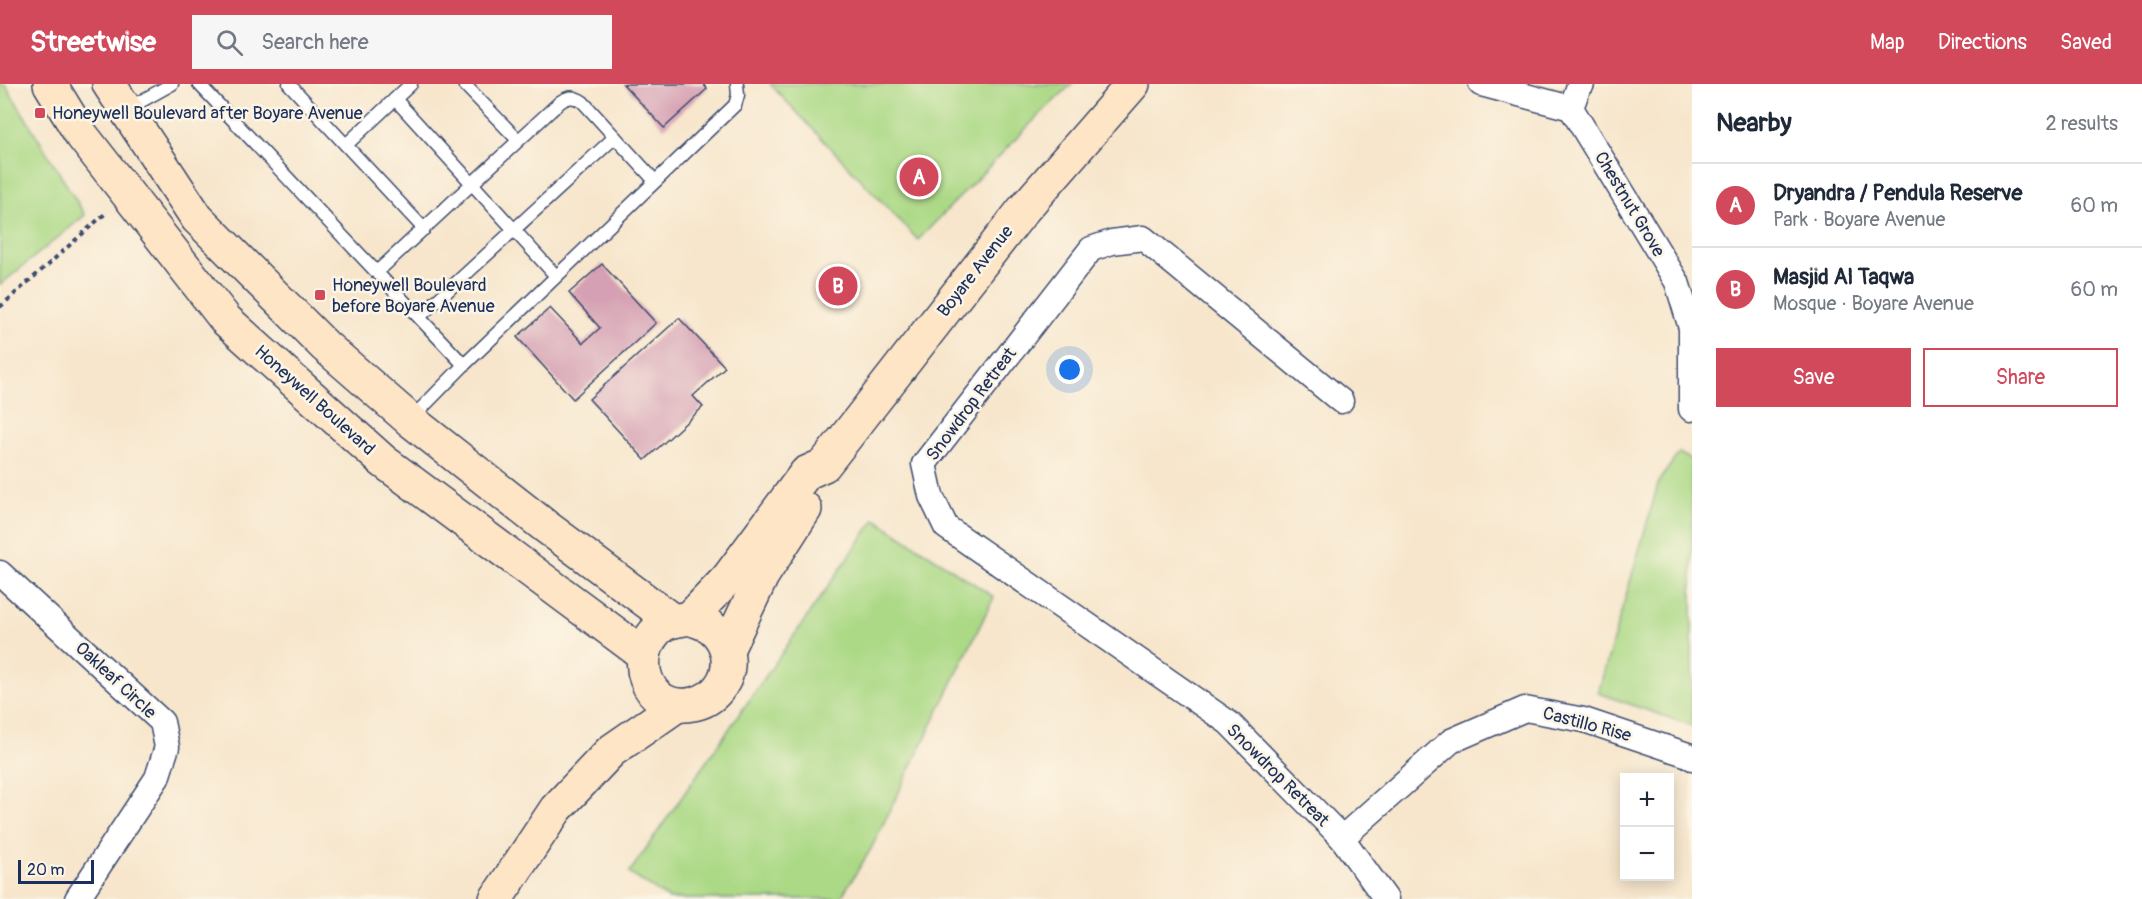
<!DOCTYPE html>
<meta charset="utf-8">
<style>
body{margin:0;font-family:Pangolin,sans-serif;background:#f6f6f7;color:#1f2937}
.controls{position:absolute;right:18px;bottom:18px;display:grid;overflow:hidden;border-radius:0px;box-shadow:0 3px 15px #0003}
.controls button{width:54px;height:54px;display:grid;place-items:center;padding:0;border:0;border-bottom:2px solid #e0e1e3;background:#fff;color:#1f2937;font:30px sans-serif}
.scale{position:absolute;left:18px;bottom:15px;width:76px;box-sizing:border-box;padding-left:6px;border:3px solid #1b2f5e;border-top:0;font-size:16px;line-height:21px;white-space:nowrap;color:#1b2f5e;-webkit-text-stroke:4px #fcf5e5;paint-order:stroke}
.you{position:absolute;left:1070px;top:286px;width:21px;height:21px;margin:-15px;border:4px solid #fff;border-radius:50%;background:#1a73e8;box-shadow:0 0 0 9px #1a73e833}
.badge{display:grid;place-items:center;width:39px;height:39px;border-radius:50%;background:#d1495b;color:#fff;font-size:20px;font-weight:700}
.pin{position:absolute;translate:-50% -50%;border:3px solid #fff;box-shadow:0 2px 6px #0006}
.list{margin:0;padding:0;list-style:none}
h2{display:flex;justify-content:space-between;align-items:center;height:78px;margin:0;padding:0 24px;font-size:26px}
h2 small{font-size:20px;font-weight:400;color:#747a83}
.list li{display:grid;grid-template-columns:39px 1fr auto;gap:18px;align-items:center;box-sizing:border-box;height:84px;padding:0 24px;border-top:2px solid #e0e1e3}
.list b{display:block;font-size:22px;white-space:nowrap}
.list p{margin:0;font-size:20px;white-space:nowrap;color:#747a83}
.list em{font-size:20px;font-style:normal;color:#747a83}
.actions{display:flex;gap:12px;padding:18px 24px}
.actions a{flex:1;padding:14px 0;border:2px solid #d1495b;border-radius:0px;text-align:center;font-size:21px;color:#d1495b}
.actions .main{background:#d1495b;color:#fff}
.icon{flex:none;width:33px;height:33px;fill:none;stroke:currentColor;stroke-width:2;stroke-linecap:round;stroke-linejoin:round}
.map{position:relative;flex:none;width:1692px;height:815px;overflow:hidden}
header{display:flex;align-items:center;gap:36px;box-sizing:border-box;height:84px;padding:0 30px;background:#d1495b;color:#fff}
header strong{font-size:28px}
nav{display:flex;gap:33px;margin-inline-start:auto;font-size:21px}
.search{width:420px;height:54px;background:#f6f6f7;display:flex;align-items:center;gap:15px;box-sizing:border-box;padding:0 21px;border-radius:0px;color:#747a83;font-size:22px}
main{display:flex}
aside{flex:1;background:#fff}
.map>svg:first-child{display:block}
.green{fill:#acd986;stroke:#648472;stroke-width:1.5}
.building{fill:#d5a0b3}
.lines{fill:none;stroke-linecap:round;stroke-linejoin:round}
.lane-casing{stroke:#3c4a6e;stroke-width:15}
.street-casing{stroke:#3c4a6e;stroke-width:27}
.secondary-casing{stroke:#3c4a6e;stroke-width:36}
.path{stroke:#3c4a6e;stroke-width:4;stroke-dasharray:4.5 4.5;stroke-linecap:butt}
.lane{stroke:#fff;stroke-width:12}
.street{stroke:#fff;stroke-width:24}
.secondary{stroke:#fee5c5;stroke-width:33}
.poi-dot{fill:#d1495b;stroke:#fcf5e5;stroke-width:2}
.labels{text-anchor:middle;stroke-width:5;stroke-linejoin:round;paint-order:stroke}
.poi-label{font-size:18px;fill:#1b2f5e;stroke:#fcf5e5;text-anchor:start}
.street-label{font-size:18px;fill:#1b2f5e;stroke:#fcf5e5}
</style>
<header>
<strong>Streetwise</strong>
<div class="search"><svg class="icon" aria-label="search" viewBox="0 0 24 24"><circle cx="10" cy="10" r="6"/><path d="M15 15l6 6"/></svg>Search here</div>
<nav><a>Map</a><a>Directions</a><a>Saved</a></nav>
</header>
<main>
<div class="map">
<svg width="1692" height="815" viewBox="0 0 1692 815">
<rect width="100%" height="100%" fill="#fcf5e5"/>
<filter id="ink" filterUnits="userSpaceOnUse"><feTurbulence type="fractalNoise" baseFrequency=".0167" numOctaves="2"/><feDisplacementMap in="SourceGraphic" scale="12" xChannelSelector="R" yChannelSelector="G"/><feConvolveMatrix kernelMatrix="1 2 1 2 8 2 1 2 1" color-interpolation-filters="sRGB"/></filter>
<filter id="wash" filterUnits="userSpaceOnUse"><feTurbulence type="fractalNoise" baseFrequency=".008" numOctaves="4" result="noise"/><feDisplacementMap in="SourceGraphic" scale="24" xChannelSelector="R" yChannelSelector="G"/><feGaussianBlur stdDeviation="1.35" result="paint"/><feColorMatrix in="noise" values="0 0 0 0 0 0 0 0 0 0 0 0 0 0 0 0 0 1.4 0 .05"/><feComposite in="paint" operator="in"/></filter>
<g filter="url(#wash)">
<rect width="100%" height="100%" fill="#f7e6cc"/>
<g class="green">
<polygon points="0,0 5,0 85,131 0,201"/>
<polygon points="770,0 1072,0 1039,31 918,156"/>
<polygon points="1679,369 1692,376 1692,642 1598,609 1659,397"/>
<polygon points="875,435 994,513 871,765 840,815 669,815 629,789"/>
</g>
<g id="blocks">
<g class="building">
<polygon points="623,0 703,0 707,5 664,44"/>
<polygon points="602,180 656,239 573,315 517,253 550,224 583,259 600,244 569,209"/>
<polygon points="679,234 725,283 693,312 703,323 645,376 589,315"/>
</g>
</g>
</g>
<g filter="url(#ink)">
<use href="#blocks" fill-opacity="0" stroke="#3c4a6e" stroke-width="1.5"/>
<g class="lines">
<defs>
<g id="lane">
<polyline points="199,0 464,281"/>
<polyline points="289,0 424,145"/>
<polyline points="464,0 518,56"/>
<polyline points="395,15 556,192"/>
<polyline points="127,25 172,0"/>
<polyline points="346,61 411,0"/>
<path d="M377,188L560,18C569,12 574,12 583,18L655,97"/>
<polyline points="419,233 615,53"/>
<polyline points="411,335 464,281 735,21 738,11 737,0"/>
</g>
<g id="street">
<polyline points="1481,0 1571,24"/>
<polyline points="1582,0 1579,2 1571,24 1677,198 1691,244 1691,325"/>
<polyline points="1341,317 1143,154 1112,158 1091,165 924,380 931,412 946,443 1229,639 1342,754 1386,815"/>
<polyline points="0,489 162,638 167,663 157,694 77,815"/>
<polyline points="1342,754 1451,657 1525,625 1584,636 1688,671 1692,674"/>
</g>
<g id="secondary">
<polyline points="50,0 80,49 226,236 383,377 643,570"/>
<polyline points="109,0 197,134 325,262 410,336 545,442 673,537"/>
<polyline points="690,534 728,494 806,389 824,381 1023,126 1133,0"/>
<path d="M690,534C696,537 705,539 711,543C730,558 734,585 719,604C712,613 704,618 693,620C645,631 626,568 663,541C671,536 681,536 690,534Z"/>
<polyline points="727,566 762,492 805,425"/>
<polyline points="496,815 556,725 611,667 676,622"/>
</g>
</defs>
<use href="#lane" class="lane-casing"/>
<use href="#street" class="street-casing"/>
<use href="#secondary" class="secondary-casing"/>
<polyline class="path" points="0,223 107,128"/>
<use href="#lane" class="lane"/>
<use href="#street" class="street"/>
<use href="#secondary" class="secondary"/>
</g>
</g>
<g class="poi-dot">
<rect x="34" y="23" width="12" height="12" rx="3"/>
<rect x="314" y="205" width="12" height="12" rx="3"/>
</g>
<g class="labels">
<g class="poi-label">
<text x="52" y="35">Honeywell Boulevard after Boyare Avenue</text>
<text x="332" y="207">Honeywell Boulevard<tspan x="332" dy="21">before Boyare Avenue</tspan></text>
</g>
<g class="street-label">
<text transform="translate(1630 120) rotate(59)" y="6">Chestnut Grove</text>
<text transform="translate(975 187) rotate(-52)" y="6">Boyare Avenue</text>
<text transform="translate(315 316) rotate(42)" y="6">Honeywell Boulevard</text>
<text transform="translate(971 320) rotate(-53)" y="6">Snowdrop Retreat</text>
<text transform="translate(116 596) rotate(43)" y="6">Oakleaf Circle</text>
<text transform="translate(1587 640) rotate(15)" y="6">Castillo Rise</text>
<text transform="translate(1278 691) rotate(45)" y="6">Snowdrop Retreat</text>
</g>
</g>
</svg>
<div class="controls">
<button>+</button>
<button>−</button>
</div>
<div class="scale">20 m</div>
<div class="you"></div>
<div class="pin badge" style="left:919px;top:93px">A</div>
<div class="pin badge" style="left:838px;top:202px">B</div>
</div>
<aside>
<h2>Nearby<small>2 results</small></h2>
<ul class="list">
<li><span class="badge">A</span><div><b>Dryandra / Pendula Reserve</b><p>Park · Boyare Avenue</p></div><em>60 m</em></li>
<li><span class="badge">B</span><div><b>Masjid Al Taqwa</b><p>Mosque · Boyare Avenue</p></div><em>60 m</em></li>
</ul>
<div class="actions"><a class="main">Save</a><a>Share</a></div>
</aside>
</main>
